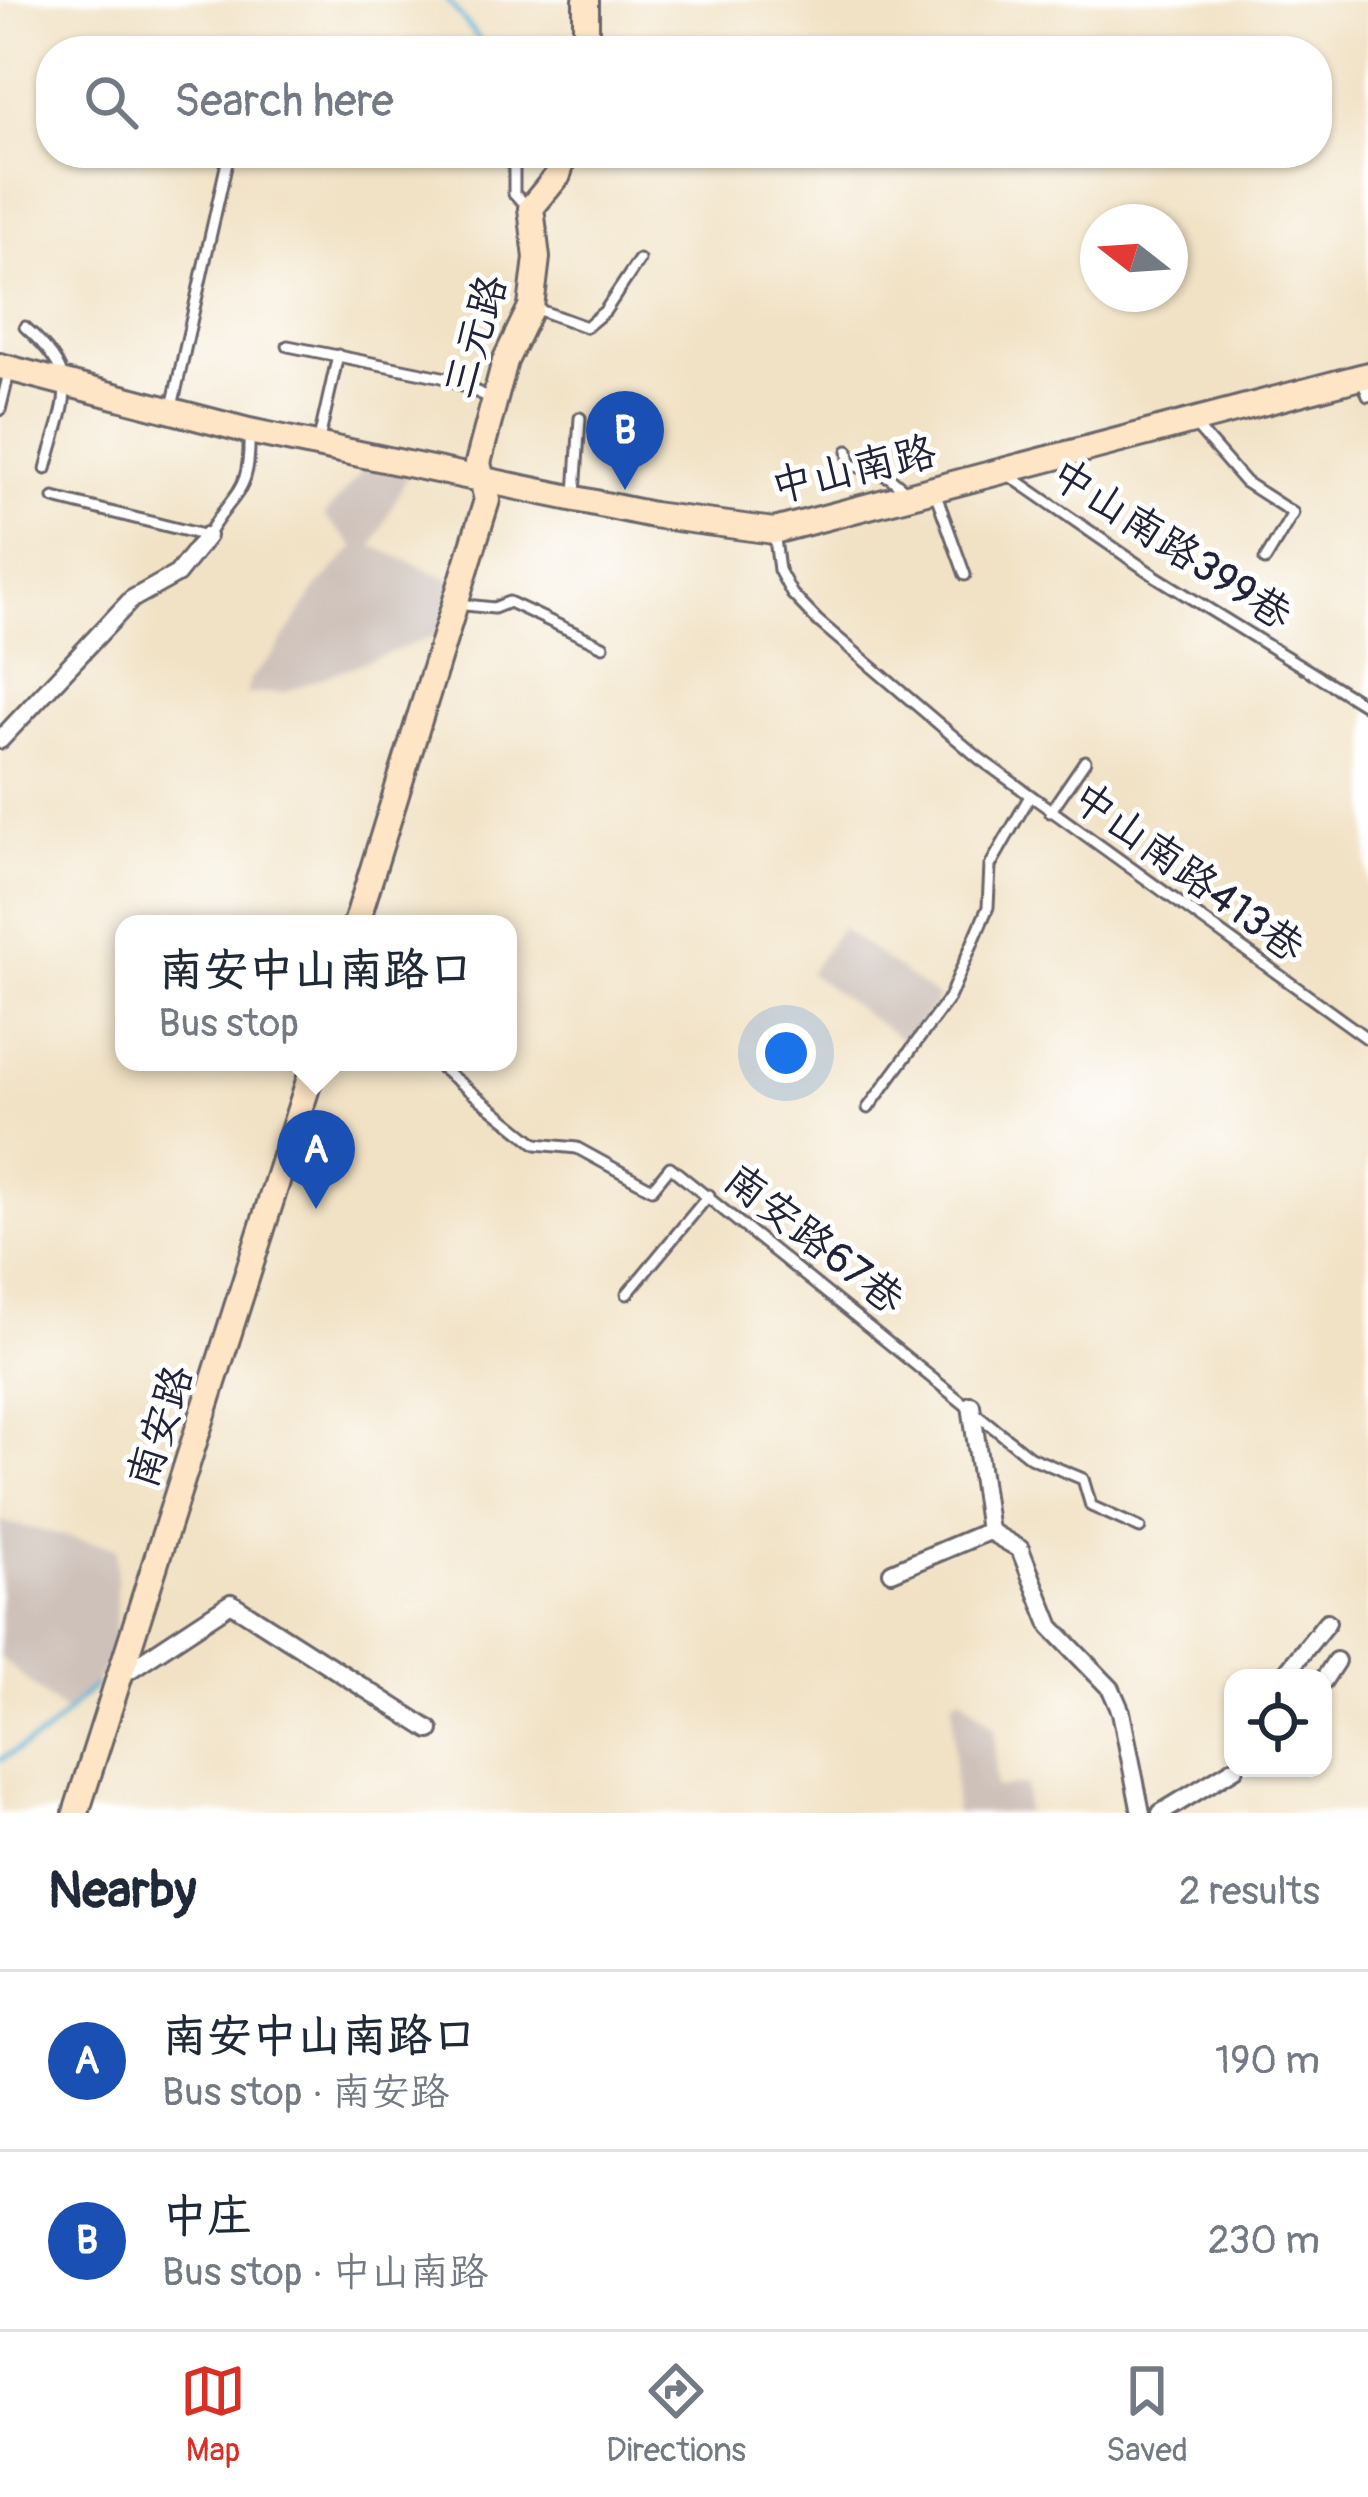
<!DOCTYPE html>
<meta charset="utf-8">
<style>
body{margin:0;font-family:Pangolin,"LXGW WenKai TC",sans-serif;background:#f6f6f7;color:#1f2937}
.controls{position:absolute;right:36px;bottom:36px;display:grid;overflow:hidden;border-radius:24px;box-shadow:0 3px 9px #0004}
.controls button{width:108px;height:108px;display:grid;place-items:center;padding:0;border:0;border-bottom:3px solid #e0e1e3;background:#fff;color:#1f2937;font:60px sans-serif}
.compass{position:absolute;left:1080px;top:204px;width:108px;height:108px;border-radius:50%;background:#fff;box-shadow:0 3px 9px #0004;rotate:287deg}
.you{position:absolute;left:786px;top:1053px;width:42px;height:42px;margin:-30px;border:9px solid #fff;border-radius:50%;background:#1a73e8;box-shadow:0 0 0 18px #1a73e833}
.badge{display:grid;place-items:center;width:78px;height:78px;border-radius:50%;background:#d93025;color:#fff;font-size:39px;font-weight:700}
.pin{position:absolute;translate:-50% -99px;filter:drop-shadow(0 3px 6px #0008)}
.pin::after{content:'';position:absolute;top:63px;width:42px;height:36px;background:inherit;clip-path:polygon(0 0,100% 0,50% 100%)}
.popup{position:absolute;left:115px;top:915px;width:402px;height:156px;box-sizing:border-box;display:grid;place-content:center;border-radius:24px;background:#fff;filter:drop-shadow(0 3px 9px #0005);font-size:39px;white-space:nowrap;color:#747a83}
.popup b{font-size:45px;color:#1f2937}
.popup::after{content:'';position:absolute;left:50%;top:100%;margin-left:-24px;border:24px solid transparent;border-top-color:#fff}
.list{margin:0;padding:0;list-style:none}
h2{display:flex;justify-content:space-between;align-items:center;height:156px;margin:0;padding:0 48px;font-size:51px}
h2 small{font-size:39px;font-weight:400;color:#747a83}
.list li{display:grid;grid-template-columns:78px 1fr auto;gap:36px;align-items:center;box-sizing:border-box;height:180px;padding:0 48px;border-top:3px solid #e0e1e3}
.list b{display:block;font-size:45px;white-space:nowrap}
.list p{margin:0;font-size:39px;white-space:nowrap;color:#747a83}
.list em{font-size:39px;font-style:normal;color:#747a83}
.icon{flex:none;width:66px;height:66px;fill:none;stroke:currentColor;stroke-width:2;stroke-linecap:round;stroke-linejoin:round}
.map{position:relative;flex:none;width:1368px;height:1813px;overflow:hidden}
.search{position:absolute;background:#fff;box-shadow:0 3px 9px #0004;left:36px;right:36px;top:36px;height:132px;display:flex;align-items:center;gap:30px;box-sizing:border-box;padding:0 42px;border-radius:48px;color:#747a83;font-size:45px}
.sheet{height:516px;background:#fff}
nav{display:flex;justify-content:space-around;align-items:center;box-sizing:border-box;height:168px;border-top:3px solid #e0e1e3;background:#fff;font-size:33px;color:#747a83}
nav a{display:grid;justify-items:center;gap:6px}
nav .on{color:#d93025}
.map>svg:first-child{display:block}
.industrial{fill:#cec1b9}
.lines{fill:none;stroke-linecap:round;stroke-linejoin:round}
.stream{stroke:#5bb3d8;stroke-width:4.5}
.lane-casing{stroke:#6a656b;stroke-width:15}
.street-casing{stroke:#6a656b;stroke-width:22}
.secondary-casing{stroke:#6a656b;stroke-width:30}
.lane{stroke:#fff;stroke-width:9}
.street{stroke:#fff;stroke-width:16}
.secondary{stroke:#fde5c5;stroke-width:24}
.labels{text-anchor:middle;stroke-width:10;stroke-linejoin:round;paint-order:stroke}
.street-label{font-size:42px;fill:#22223b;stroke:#fff}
</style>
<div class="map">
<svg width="1368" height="1813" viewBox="0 0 1368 1813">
<rect width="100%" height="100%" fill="#fff"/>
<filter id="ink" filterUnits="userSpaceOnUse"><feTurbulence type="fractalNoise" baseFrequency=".00833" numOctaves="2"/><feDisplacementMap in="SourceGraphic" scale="24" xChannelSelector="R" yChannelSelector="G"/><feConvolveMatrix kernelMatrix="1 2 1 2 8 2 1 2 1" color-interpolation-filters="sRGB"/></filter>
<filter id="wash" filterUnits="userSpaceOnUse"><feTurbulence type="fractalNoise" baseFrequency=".004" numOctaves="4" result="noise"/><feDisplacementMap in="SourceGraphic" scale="48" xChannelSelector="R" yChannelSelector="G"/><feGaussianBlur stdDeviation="2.7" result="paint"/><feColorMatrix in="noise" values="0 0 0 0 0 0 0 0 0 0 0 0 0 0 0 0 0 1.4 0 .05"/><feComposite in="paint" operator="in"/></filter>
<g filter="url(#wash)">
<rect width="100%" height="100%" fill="#f1e2c5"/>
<g class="industrial">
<polygon points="369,463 410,470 373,546 456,582 440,634 284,692 246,695 250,679 274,654 317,587 355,547 324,516"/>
<polygon points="841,928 939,998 906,1043 809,973"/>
<polygon points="0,1521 117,1548 115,1646 94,1686 65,1713 0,1657"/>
<polygon points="961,1696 995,1727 995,1788 1026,1785 1026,1813 955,1813 953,1700"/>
</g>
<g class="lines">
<g class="stream">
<polyline points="447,0 489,51"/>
<polyline points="0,1760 45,1734 95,1685"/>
</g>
</g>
</g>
<g filter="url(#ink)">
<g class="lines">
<defs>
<g id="lane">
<polyline points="500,153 514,167 514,194 531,208"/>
<polyline points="531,307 586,327 605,311 639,260"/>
<path d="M25,327C85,381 64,398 46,469"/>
<polyline points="288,346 442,377 493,399"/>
<polyline points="1361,377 1368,396"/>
<polyline points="172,407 229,153"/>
<polyline points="0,410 10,369"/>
<polyline points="1196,426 1245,482 1293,513 1265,560"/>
<polyline points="318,444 338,355"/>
<polyline points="848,451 850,464 889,477 906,491"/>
<polyline points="1007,474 1155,576 1368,707"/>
<polyline points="935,492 965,575"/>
<polyline points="575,494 580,418"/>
<path d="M54,498L207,536C236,487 251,495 249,431"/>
<polyline points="774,531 779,570 792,594 818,621 980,759 1368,1039"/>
<polyline points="456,604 494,608 509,602 603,646"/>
<polyline points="1050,812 1085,761"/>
<polyline points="434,1062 536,1144 577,1148 652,1189 670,1167 1030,1457 1083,1479 1091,1506 1140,1528"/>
<polyline points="868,1108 949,998 988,907 990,866 1030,796"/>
<polyline points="627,1294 709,1195"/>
</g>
<g id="street">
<polyline points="0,740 132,599 177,574 207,536"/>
<polyline points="971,1405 989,1531"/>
<polyline points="892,1572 989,1531 1020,1549 1051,1627 1111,1689 1121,1712 1141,1813"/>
<polyline points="120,1676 231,1603 430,1730"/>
<polyline points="1282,1678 1327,1622"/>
<polyline points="1323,1681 1336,1661"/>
<polyline points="1161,1813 1235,1768"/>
</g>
<g id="secondary">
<polyline points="586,51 586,0"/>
<polyline points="0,366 249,431 653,515 774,531 1368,375"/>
<polyline points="356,924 487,500 478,463 505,361 531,307 537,258 531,208 558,175 564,153"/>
<polyline points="76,1813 315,1062"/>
</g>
</defs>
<use href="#lane" class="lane-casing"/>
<use href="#street" class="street-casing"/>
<use href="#secondary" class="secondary-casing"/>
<use href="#lane" class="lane"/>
<use href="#street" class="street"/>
<use href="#secondary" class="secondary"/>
</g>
</g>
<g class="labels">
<g class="street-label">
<text transform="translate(474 336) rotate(-73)" y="15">三元路</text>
<text transform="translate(853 468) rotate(-13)" y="15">中山南路</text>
<text transform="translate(1172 543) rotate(33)" y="15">中山南路399巷</text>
<text transform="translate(1189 871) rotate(36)" y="15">中山南路413巷</text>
<text transform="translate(815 1238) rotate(38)" y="15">南安路67巷</text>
<text transform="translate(159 1426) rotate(-72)" y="15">南安路</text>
</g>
</g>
</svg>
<div class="controls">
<button><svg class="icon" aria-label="locate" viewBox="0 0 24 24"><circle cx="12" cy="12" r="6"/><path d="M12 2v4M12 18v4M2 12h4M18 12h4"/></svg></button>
</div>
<svg class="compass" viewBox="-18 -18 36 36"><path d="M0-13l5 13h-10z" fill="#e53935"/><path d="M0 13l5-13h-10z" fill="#747a83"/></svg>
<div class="you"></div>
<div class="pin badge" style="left:316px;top:1209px;background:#1a4fb4">A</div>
<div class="popup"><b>南安中山南路口</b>Bus stop</div>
<div class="pin badge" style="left:625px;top:490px;background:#1a4fb4">B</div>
<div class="search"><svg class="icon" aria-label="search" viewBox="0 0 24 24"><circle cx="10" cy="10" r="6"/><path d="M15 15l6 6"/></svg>Search here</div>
</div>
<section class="sheet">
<h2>Nearby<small>2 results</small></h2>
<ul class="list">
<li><span class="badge" style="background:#1a4fb4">A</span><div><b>南安中山南路口</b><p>Bus stop · 南安路</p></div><em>190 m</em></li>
<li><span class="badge" style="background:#1a4fb4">B</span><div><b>中庄</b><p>Bus stop · 中山南路</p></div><em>230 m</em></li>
</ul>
</section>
<nav>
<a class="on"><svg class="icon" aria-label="map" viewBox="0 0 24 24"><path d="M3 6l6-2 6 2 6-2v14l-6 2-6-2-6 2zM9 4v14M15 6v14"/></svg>Map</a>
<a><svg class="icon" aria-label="directions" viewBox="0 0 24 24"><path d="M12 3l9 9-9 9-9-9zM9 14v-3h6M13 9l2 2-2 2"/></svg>Directions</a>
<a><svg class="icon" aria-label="saved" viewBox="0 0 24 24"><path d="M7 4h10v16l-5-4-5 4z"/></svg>Saved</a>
</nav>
